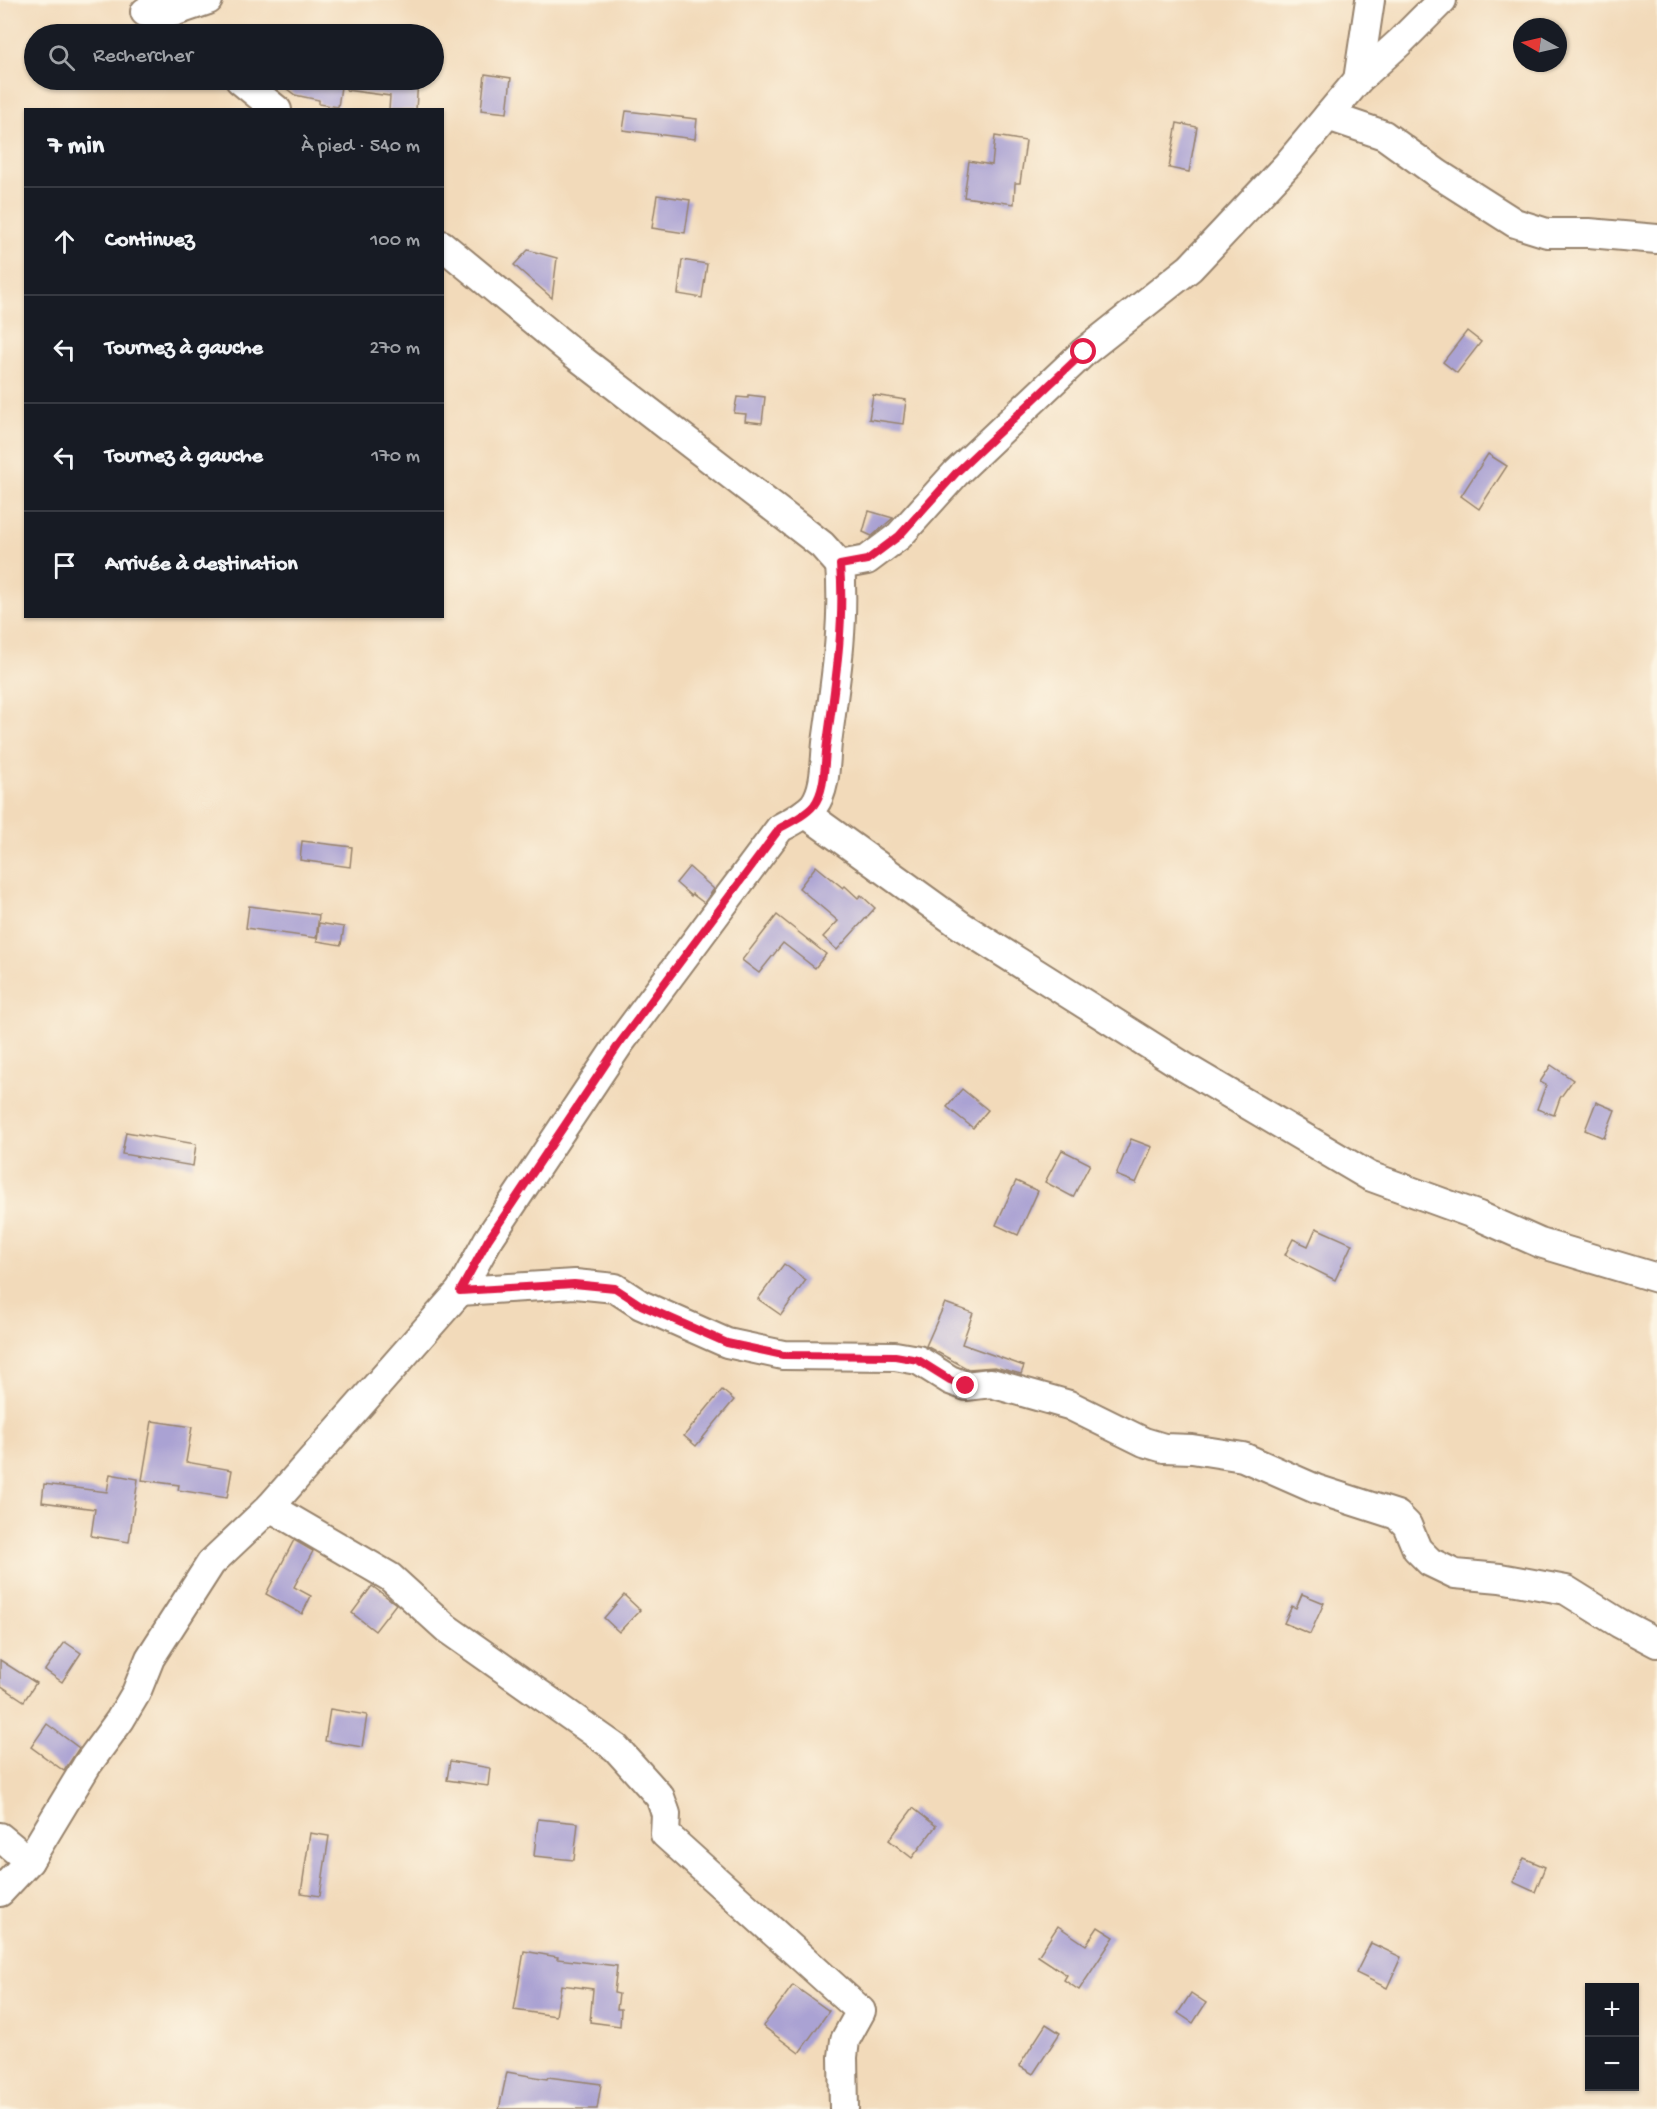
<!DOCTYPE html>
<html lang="fr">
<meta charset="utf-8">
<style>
body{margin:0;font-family:"Gochi Hand",sans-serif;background:#20242c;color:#f1f3f6}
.controls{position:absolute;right:18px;bottom:18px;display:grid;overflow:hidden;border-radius:0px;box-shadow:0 2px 4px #0004}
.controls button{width:54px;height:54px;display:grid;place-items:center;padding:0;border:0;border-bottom:2px solid #363941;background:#171b24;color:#f1f3f6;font:30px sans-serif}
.compass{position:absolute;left:1513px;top:18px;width:54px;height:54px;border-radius:50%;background:#171b24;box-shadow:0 2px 4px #0004;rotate:278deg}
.stop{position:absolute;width:18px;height:18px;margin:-14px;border:4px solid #e11d48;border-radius:50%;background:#fff}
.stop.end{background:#e11d48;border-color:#fff;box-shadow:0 2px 6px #0008}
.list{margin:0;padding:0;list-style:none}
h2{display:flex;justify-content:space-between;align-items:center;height:78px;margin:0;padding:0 24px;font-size:26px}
h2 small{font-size:20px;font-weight:400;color:#9ea1a6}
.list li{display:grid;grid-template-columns:39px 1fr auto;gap:18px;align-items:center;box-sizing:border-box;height:108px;padding:0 24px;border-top:2px solid #363941}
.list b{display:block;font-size:22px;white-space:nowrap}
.list em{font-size:20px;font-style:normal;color:#9ea1a6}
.icon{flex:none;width:33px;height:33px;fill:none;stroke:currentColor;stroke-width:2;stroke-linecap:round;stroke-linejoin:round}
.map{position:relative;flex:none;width:1657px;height:2109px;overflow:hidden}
.search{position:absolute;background:#171b24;box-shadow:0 2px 4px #0004;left:24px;top:24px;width:420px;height:66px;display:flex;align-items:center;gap:15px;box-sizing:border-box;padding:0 21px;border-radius:33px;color:#9ea1a6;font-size:22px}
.panel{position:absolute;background:#171b24;box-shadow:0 2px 4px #0004;left:24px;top:108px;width:420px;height:510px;border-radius:0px}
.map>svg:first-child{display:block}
.building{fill:#aaa2d3}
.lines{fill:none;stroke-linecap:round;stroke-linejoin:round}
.minor-casing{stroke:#96826c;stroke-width:32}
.minor{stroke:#fff;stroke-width:28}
.route{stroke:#e11d48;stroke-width:8}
</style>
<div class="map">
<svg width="1657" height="2109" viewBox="0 0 1657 2109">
<rect width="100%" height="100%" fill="#fcf5e5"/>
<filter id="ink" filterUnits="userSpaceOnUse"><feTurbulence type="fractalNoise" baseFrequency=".0167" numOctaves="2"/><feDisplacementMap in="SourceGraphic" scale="12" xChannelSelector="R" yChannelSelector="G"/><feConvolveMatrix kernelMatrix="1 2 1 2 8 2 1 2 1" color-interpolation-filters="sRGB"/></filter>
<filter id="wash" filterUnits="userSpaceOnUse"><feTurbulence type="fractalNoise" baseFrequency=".008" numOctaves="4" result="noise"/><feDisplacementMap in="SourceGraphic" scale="24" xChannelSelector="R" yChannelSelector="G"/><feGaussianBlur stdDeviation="1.35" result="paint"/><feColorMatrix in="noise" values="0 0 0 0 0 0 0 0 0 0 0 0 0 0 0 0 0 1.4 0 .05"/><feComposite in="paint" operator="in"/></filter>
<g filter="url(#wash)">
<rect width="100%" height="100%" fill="#f2daba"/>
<g id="blocks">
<g class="building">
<polygon points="485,74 511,78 507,113 481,110"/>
<polygon points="275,80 342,80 338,107 319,104 319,100 295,95"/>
<polygon points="346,80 418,80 416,110 389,110 390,96 346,90"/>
<polygon points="626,111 697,119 695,139 623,130"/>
<polygon points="1177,123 1197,127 1189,172 1169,168"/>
<polygon points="995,136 1026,141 1020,183 1015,183 1014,204 964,197 969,161 992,165"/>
<polygon points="657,195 690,200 685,233 652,228"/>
<polygon points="528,250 557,258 552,298 514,265"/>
<polygon points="682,260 707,264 702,298 678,294"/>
<polygon points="1467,331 1481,342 1457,373 1443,362"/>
<polygon points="748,395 765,397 762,423 745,421 746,414 734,413 737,397 748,398"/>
<polygon points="873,395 906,400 903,424 869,419"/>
<polygon points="1488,454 1507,466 1479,509 1461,496"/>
<polygon points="869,511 893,518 872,536 863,532"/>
<polygon points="302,841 352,847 350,867 300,860"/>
<polygon points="816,866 843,888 845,886 858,898 861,895 875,908 837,950 823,937 838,921 799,888"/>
<polygon points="689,867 714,889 704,903 692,894 691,896 676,883"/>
<polygon points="249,906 319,915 316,938 246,928"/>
<polygon points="777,915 826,954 815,968 783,943 759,973 742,960"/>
<polygon points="319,923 344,927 341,945 317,941"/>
<polygon points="1551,1065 1573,1080 1560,1098 1554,1115 1537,1109 1546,1085 1540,1082"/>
<polygon points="962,1089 988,1110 973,1128 947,1107"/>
<polygon points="1596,1102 1615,1110 1604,1138 1585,1130"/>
<polygon points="126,1132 196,1144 193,1166 122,1154"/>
<polygon points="1131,1139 1152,1147 1136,1183 1116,1175"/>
<polygon points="1062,1150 1090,1164 1073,1197 1045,1182"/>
<polygon points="1016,1181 1038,1191 1018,1235 996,1225"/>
<polygon points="1316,1228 1352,1244 1335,1280 1285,1255 1293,1239 1308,1246"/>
<polygon points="784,1264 806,1280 781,1315 758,1299"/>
<polygon points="945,1303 973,1313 962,1344 1024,1366 1021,1374 995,1367 968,1369 926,1346"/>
<polygon points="722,1390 734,1400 696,1446 684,1436"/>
<polygon points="152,1421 192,1427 186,1462 232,1470 227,1498 178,1490 179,1485 142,1480"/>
<polygon points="110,1474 138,1479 129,1542 91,1536 95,1509 42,1502 44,1484 107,1492"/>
<polygon points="294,1540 313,1551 294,1587 311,1596 302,1614 266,1594"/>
<polygon points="372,1586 396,1604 375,1631 352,1613"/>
<polygon points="1302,1594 1324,1603 1310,1634 1284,1623 1292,1606 1296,1608"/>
<polygon points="624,1595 640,1610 619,1632 604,1618"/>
<polygon points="65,1642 81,1653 62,1682 45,1670"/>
<polygon points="0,1660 36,1683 24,1701 0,1685"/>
<polygon points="330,1709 367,1715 362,1747 325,1741"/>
<polygon points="47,1724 79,1748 64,1771 31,1747"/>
<polygon points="450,1761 490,1768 488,1786 447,1780"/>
<polygon points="913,1808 936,1826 912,1858 889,1840"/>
<polygon points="538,1819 578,1823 574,1860 534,1856"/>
<polygon points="310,1833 329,1836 320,1896 301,1893"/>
<polygon points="1524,1858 1545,1867 1535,1892 1513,1882"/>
<polygon points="1058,1926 1086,1945 1098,1927 1114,1937 1079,1990 1064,1980 1067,1975 1038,1956"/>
<polygon points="1371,1943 1401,1957 1387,1988 1356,1973"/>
<polygon points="524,1951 558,1957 557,1959 617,1966 614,1993 619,1994 617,2009 621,2009 620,2026 590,2022 593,1989 561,1985 556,2016 514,2010"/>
<polygon points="793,1985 829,2011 799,2053 763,2026"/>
<polygon points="1191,1993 1206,2003 1193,2023 1178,2013"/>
<polygon points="1046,2024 1060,2033 1033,2074 1019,2066"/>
<polygon points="507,2072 547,2079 548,2077 601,2084 597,2109 499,2109"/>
</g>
</g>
</g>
<g filter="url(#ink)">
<use href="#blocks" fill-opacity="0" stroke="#96826c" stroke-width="1.5"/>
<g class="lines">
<defs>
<g id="minor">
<polyline points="145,12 173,12 208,0"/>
<polyline points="240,80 277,110"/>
<polyline points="1358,80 1370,0"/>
<polyline points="1328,116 1384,135 1438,174 1515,223 1547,233 1589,233 1657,239"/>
<polyline points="442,245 573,353 822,545 840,565"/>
<polyline points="805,813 963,927 1186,1068 1369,1176 1479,1216 1540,1243 1657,1278"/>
<polyline points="460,1291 575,1284 615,1288 641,1305 727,1343 783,1355 895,1356 918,1360 950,1380 966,1386 991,1383 1069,1405 1144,1442 1164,1448 1192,1449 1243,1457 1316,1489 1397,1515 1407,1525 1417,1549 1430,1562 1455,1574 1500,1578 1566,1590 1619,1623 1657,1643"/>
<polyline points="270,1507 390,1577 446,1628 616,1748 660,1797 666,1814 665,1834 861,2011 845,2040 843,2057 844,2109"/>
<polyline points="0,1837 29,1861"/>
<path d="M0,1892L29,1861L87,1765L120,1720L136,1693L150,1658L211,1563L270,1507L460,1291L488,1240L619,1044L780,828C791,822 805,815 814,805C826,789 825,762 827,743C835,684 845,624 840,565L867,560L899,536L956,473L1084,352L1190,268L1287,165L1358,80L1400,42L1442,0"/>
</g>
</defs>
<use href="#minor" class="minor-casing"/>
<use href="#minor" class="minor"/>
</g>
</g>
<g class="lines" filter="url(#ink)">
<path class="route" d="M966,1386L950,1380L918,1360L895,1356L783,1355L727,1343L641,1305L615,1288L574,1284L460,1291L488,1240L619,1044L780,828C791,822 806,815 814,805C826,789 824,762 827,743C835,684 845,624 840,565L867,560L899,536L956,473L1084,352"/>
</g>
</svg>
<div class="controls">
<button>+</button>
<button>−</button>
</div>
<svg class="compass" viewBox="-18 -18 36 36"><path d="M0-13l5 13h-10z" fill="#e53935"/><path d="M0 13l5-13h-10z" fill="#9ea1a6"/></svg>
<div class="stop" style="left:1084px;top:352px"></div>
<div class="stop end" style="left:966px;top:1386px"></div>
<div class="search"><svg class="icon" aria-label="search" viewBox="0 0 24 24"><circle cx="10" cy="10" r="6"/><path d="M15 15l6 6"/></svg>Rechercher</div>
<section class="panel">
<h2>7 min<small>À pied · 540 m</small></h2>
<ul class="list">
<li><svg class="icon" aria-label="ahead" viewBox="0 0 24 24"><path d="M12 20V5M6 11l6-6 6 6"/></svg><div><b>Continuez</b></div><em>100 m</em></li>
<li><svg class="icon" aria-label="left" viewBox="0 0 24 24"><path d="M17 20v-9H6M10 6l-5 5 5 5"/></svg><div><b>Tournez à gauche</b></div><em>270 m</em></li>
<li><svg class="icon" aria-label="left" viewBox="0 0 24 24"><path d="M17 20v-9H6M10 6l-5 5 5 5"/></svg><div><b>Tournez à gauche</b></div><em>170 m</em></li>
<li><svg class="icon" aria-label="arrive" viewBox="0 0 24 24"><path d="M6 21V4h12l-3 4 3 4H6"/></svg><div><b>Arrivée à destination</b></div></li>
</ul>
</section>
</div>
